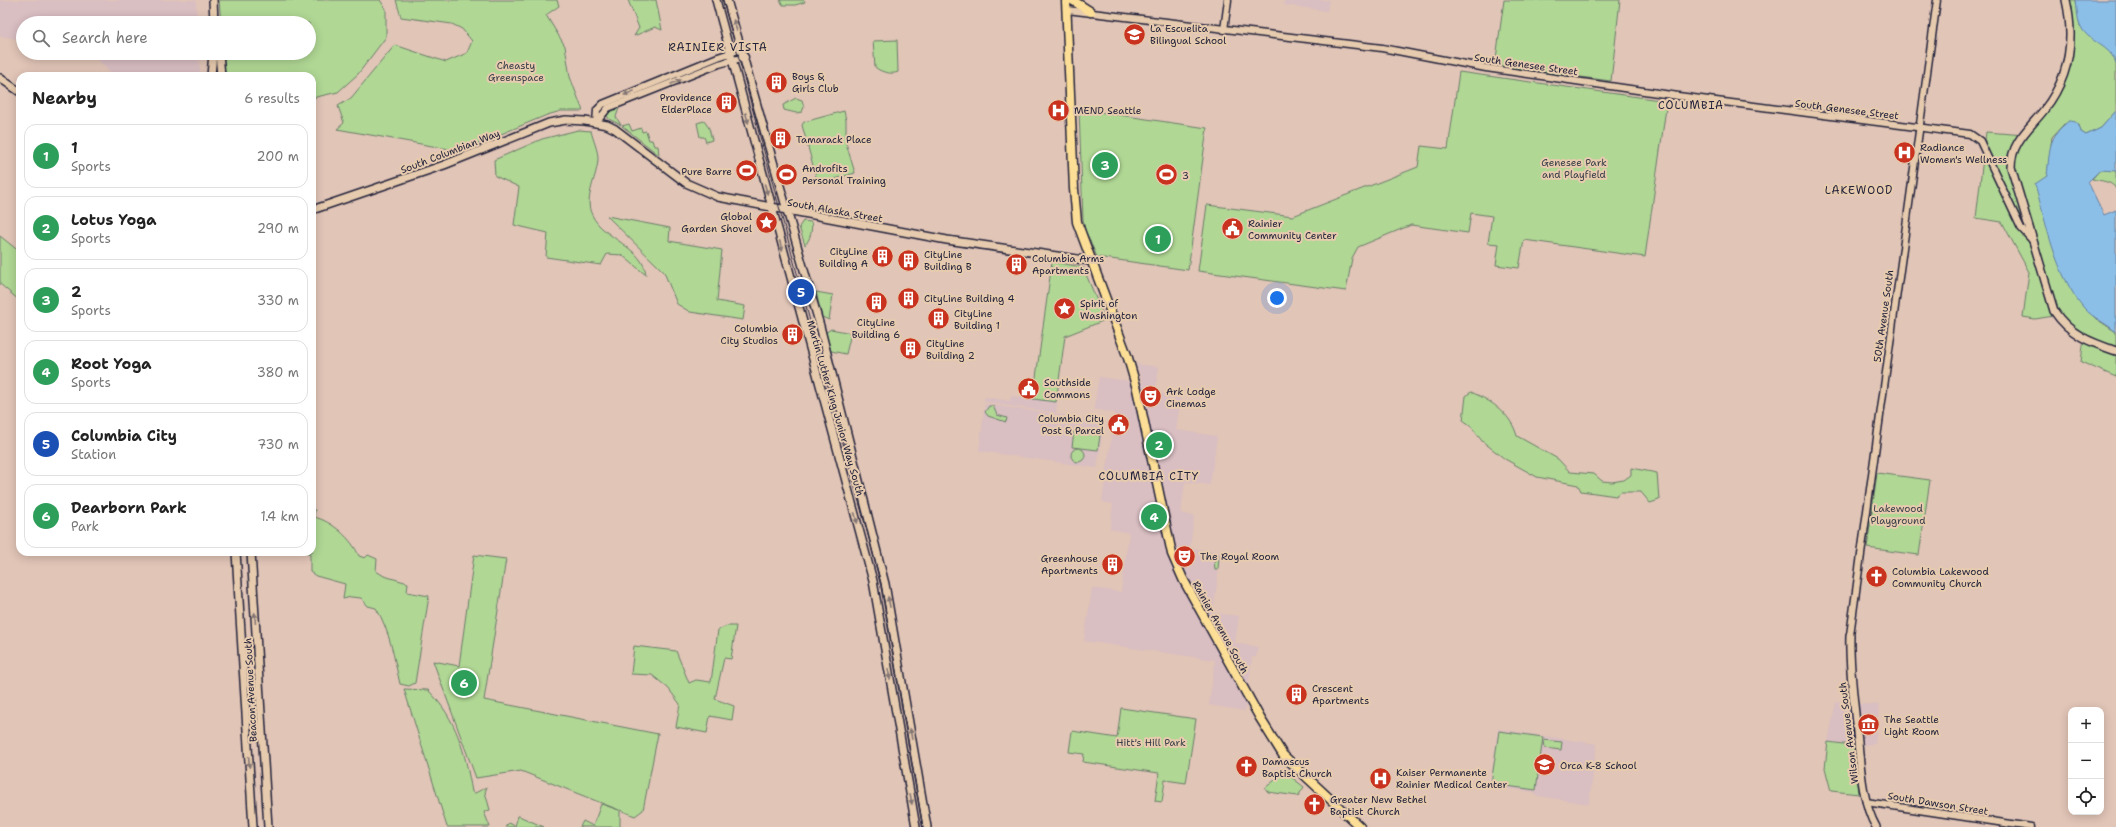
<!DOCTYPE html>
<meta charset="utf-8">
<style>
body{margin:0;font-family:"Shantell Sans",sans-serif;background:#f6f6f6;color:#222}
.controls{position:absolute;right:12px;bottom:12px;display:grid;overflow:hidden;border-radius:8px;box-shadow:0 2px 10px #0003}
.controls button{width:36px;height:36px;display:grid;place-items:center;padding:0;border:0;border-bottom:1px solid #e0e0e0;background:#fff;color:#222;font:20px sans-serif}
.you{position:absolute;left:1277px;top:298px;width:14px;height:14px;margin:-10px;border:3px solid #fff;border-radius:50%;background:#1a73e8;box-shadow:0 0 0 6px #1a73e833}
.badge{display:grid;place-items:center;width:26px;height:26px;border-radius:50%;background:#ea580c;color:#fff;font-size:13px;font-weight:700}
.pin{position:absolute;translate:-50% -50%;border:2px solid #fff;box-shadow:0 1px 4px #0006}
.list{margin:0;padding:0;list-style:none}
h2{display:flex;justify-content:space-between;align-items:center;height:52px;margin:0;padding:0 16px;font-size:17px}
h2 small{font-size:13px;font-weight:400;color:#767676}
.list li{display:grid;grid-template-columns:26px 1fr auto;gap:12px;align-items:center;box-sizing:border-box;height:64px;margin:0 8px 8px;padding:0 8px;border:1px solid #e0e0e0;border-radius:12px}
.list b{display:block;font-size:15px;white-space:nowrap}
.list p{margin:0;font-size:13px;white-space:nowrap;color:#767676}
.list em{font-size:13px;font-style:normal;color:#767676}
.icon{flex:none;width:22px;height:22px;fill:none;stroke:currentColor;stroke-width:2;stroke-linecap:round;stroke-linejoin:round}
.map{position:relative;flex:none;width:2116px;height:827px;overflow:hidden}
.search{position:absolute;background:#fff;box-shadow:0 2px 10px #0003;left:16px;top:16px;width:300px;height:44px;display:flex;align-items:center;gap:10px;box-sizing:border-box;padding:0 14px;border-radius:22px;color:#767676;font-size:15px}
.panel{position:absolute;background:#fff;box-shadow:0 2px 10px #0003;left:16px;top:72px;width:300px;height:484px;border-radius:12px}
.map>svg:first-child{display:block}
.built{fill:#d9bec2}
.green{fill:#b0d794;stroke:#697c68}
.water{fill:#8cbfe8;stroke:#6280a3}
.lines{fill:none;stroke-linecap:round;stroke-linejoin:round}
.tertiary-casing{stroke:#22223b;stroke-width:9}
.secondary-casing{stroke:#22223b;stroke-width:10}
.primary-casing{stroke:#22223b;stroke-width:11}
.tertiary{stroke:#e7cbae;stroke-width:6}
.secondary{stroke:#e7cbae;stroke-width:7}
.primary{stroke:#fcde96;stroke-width:8}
.tram{stroke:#22223b;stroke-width:1}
.oneway{fill:#847674}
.labels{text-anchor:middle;stroke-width:4;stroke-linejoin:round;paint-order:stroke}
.poi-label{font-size:10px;fill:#22223b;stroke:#e7cbae;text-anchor:start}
.street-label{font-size:10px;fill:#22223b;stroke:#e7cbae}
.park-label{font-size:10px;fill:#373d48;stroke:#e7cbae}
.neighbourhood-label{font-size:11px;letter-spacing:1px;fill:#22223b;stroke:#e7cbae}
</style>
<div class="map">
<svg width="2116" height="827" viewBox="0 0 2116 827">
<rect width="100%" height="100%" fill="#e1c5b7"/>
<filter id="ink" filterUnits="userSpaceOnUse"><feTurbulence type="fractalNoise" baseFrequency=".025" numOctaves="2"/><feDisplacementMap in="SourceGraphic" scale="8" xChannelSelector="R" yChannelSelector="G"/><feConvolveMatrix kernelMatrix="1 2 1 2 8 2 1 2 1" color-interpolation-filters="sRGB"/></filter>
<g filter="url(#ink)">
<g class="built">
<polygon points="0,0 196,0 197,23 23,23 23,40 0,36"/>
<polygon points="1284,0 1329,0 1327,11 1284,5"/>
<polygon points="91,53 199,53 200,76 114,76"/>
<polygon points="1136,364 1159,367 1155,393 1181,396 1176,430 1217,436 1210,485 1185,482 1181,513 1194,516 1190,548 1221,552 1213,613 1239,616 1235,643 1258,647 1256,657 1252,657 1245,711 1209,705 1215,660 1084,641 1092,588 1121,592 1129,533 1110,529 1113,504 1102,502 1115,413 1094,409 1099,377 1143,383"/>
<polygon points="1043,378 1054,402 1057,402 1056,413 985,402 984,400 985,397 1010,401 1011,396 1039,400"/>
<polygon points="985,404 1104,421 1097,468 979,451"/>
<polygon points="1836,702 1879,705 1875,744 1851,745 1828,742"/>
<polygon points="1498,729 1597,744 1589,804 1538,796 1533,792 1490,786"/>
</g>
<g class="green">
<polygon points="219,0 380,0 386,9 386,37 358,74 338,92 312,98 312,76 225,76 223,53 309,53 309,23 221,23"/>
<polygon points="396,0 557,0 559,6 546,15 565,46 570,77 583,111 561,111 547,115 460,151 337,129 344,123 338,106 351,98 395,45 446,62 467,53 472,41 462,29 452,24 401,17"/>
<polygon points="628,0 656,0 662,30 655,27 634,36 639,28"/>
<polygon points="780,0 804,0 805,2 795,5 783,5"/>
<polygon points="1504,0 1620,0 1611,81 1495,66"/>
<polygon points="2068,0 2076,0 2080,26 2114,55 2116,64 2116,111 2101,128 2086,135 2081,132 2079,125 2064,124 2052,137 2047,176 2083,306 2095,318 2116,332 2116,377 2081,362 2084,337 2060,315 2035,319 2023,317 2029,272 2002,222 1976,218 1986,132 2025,135 2067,73"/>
<path d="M897,40L898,72C892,75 880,72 875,67L873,41Z"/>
<polygon points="1459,72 1667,101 1645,257 1524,240 1519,268 1496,265 1499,244 1488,243 1492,216 1471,213 1468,233 1411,225 1358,247 1352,258 1346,291 1198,271 1207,205 1293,216 1418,167 1421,146 1448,149"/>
<polygon points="796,98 802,100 804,107 802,112 796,113 784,110 783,105"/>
<polygon points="619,108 616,117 621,125 609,119 607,116 609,112"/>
<polygon points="1079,109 1207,128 1188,270 1097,257 1085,230 1083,219"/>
<polygon points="844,111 846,120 846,143 855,173 818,184 802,125 804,122"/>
<polygon points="704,121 709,128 712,140 706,142 704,137 700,137 697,123"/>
<polygon points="629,124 632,131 641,128 642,132 646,131 649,140 652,140 654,146 658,146 659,155 622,126"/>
<path d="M578,130L591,131C593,140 598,150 598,158C598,176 583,198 592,215C603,239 644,247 646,275L622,255L607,254L601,265L546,257L548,233L514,225L519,187L495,176L494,160L542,139Z"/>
<path d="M2106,169L2116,171V189C2112,181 2101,181 2092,179L2099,171Z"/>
<polygon points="607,216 670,228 669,241 722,250 717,301 745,306 743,320 690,312 677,304 664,272"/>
<path d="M803,221L811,222C813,229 810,240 805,245L799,227Z"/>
<polygon points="0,236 20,252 20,301 0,284"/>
<polygon points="1052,262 1083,267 1105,320 1065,336 1056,402 1033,399"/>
<polygon points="816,292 833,295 829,320 822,317"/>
<polygon points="831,329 851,333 846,354 831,351 825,333"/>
<path d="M1471,392C1492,401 1511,414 1517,436L1558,459L1570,472L1594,474L1602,481L1612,482L1624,480L1631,475V468L1657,473L1659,500L1650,503L1641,492H1621L1616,496L1581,491L1578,485L1537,477L1505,459L1482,441L1470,425L1463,420L1466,396Z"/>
<polygon points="989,406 993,406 997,415 1007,418 1006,422 988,416 985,412"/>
<polygon points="1074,431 1100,435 1098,450 1072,447"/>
<circle cx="1078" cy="455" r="7"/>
<polygon points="1877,473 1930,480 1919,555 1867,548"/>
<path d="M312,509L315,510L314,517C332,521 352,539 359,556L365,558L368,555L377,559L376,571L384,576L408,583L407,592L429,596L415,683L409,686L400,684C394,658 390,631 376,608L368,606L361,598L351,597L343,599L345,584L316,576L310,572V555L306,552H312Z"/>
<polygon points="1201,552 1219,555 1218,570 1215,570 1214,559 1204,555"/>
<polygon points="474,555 506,559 484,700 658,734 643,810 635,816 620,810 620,827 580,827 583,821 593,826 601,804 619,810 521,771 476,778 433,661 459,666"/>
<polygon points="727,626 736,626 731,659 724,658 715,699 734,706 732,720 710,716 707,733 676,727 680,704 668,688 652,675 631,674 634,646 676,651 689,683 696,680 711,682 718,630"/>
<path d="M404,689L428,690C457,719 465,752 472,792L475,793L487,787L485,792L490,810L484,812L490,827H447Z"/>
<polygon points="1121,708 1196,719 1186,783 1165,780 1162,802 1155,801 1159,773 1083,762 1084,754 1069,752 1072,731 1117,738"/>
<polygon points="1499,731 1543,737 1536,790 1491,784"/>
<polygon points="1544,740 1562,742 1561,750 1545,748"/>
<polygon points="1828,742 1851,745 1854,747 1859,794 1831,791 1825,768"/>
<polygon points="1285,772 1304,787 1298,796 1268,792 1265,788"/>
<polygon points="518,816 519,816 544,827 505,827 509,823 515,826"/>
</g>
<g class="water">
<path d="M2076,0H2116V64C2111,44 2087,43 2080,25C2077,18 2077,8 2076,0Z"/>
<path d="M2116,111V171L2100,170L2088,182L2104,215L2116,210V332C2106,323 2093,318 2084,308C2055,274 2047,226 2035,184L2047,176C2050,151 2047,137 2069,121C2077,121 2079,124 2081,132L2086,135L2101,128Z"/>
</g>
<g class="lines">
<defs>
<g id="tertiary">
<polyline points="1067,10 1382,48 1486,68 1678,96 1970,134 1980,141 2021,228 2033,241"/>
<polyline points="1224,30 1228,0"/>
<polyline points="596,123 597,110 603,104 718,57 742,49"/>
<polyline points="596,123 608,108 719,64 745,57"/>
<polyline points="1850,635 1937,0"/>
<polyline points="1866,802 2031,827"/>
</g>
<g id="secondary">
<polyline points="213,0 214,23"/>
<polyline points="716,0 873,581 916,827"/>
<polyline points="727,0 820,326 885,584 927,827"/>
<path d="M2066,0C2075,40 2070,77 2044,110C2030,128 2011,142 2011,167L2054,311C2070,335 2090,342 2116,351"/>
<polyline points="219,53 221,76"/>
<polyline points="211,76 213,53"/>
<polyline points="0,78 20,92"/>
<polyline points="312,210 444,165 549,123 566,120 585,121 607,125 615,129 686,183 718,197 947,240 1091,261"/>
<polyline points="236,552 253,827"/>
<polyline points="251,552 268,827"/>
<path d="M1850,635C1849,664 1853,694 1856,723C1860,755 1860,799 1876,827"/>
</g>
<g id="primary">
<polyline points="1066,0 1074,189 1077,222 1128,358 1137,389 1172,554 1183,579 1260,718 1283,755 1360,827"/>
<polyline points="1072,0 1091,12"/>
</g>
</defs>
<use href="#tertiary" class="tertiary-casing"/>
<use href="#secondary" class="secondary-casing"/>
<use href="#primary" class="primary-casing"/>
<use href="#tertiary" class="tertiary"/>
<use href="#secondary" class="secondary"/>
<use href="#primary" class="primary"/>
<polyline class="tram" points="723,0 881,583 923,827"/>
</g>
<defs><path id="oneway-solid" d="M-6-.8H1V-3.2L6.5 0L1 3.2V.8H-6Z"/></defs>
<g class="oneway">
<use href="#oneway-solid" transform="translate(735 25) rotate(-107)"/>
<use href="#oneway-solid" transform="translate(676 82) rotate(-22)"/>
<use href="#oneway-solid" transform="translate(629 93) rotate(158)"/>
<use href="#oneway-solid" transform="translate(747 118) rotate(75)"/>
<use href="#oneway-solid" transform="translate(766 189) rotate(75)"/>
<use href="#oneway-solid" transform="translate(781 246) rotate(75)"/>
<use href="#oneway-solid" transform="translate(856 518) rotate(75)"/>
<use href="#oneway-solid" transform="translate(889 602) rotate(-101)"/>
<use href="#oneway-solid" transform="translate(255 618) rotate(-94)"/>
<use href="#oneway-solid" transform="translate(889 674) rotate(80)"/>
<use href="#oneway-solid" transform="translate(911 734) rotate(-99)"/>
<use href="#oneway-solid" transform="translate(249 762) rotate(86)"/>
<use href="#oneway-solid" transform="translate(911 799) rotate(80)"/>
</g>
</g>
<defs>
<symbol id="school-disc" viewBox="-11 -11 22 22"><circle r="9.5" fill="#c8321e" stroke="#e7cbae"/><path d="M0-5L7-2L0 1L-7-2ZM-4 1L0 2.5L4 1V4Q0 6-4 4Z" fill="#fff"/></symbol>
<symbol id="building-disc" viewBox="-11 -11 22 22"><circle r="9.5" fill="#c8321e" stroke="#e7cbae"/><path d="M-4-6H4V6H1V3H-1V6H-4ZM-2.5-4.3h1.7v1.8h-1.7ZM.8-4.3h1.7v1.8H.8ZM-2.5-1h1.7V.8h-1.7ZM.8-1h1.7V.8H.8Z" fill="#fff"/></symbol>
<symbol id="hospital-disc" viewBox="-11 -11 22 22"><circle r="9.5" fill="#c8321e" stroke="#e7cbae"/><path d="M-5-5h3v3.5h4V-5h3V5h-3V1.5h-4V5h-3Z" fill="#fff"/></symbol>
<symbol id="stadium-disc" viewBox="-11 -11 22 22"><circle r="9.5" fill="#c8321e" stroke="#e7cbae"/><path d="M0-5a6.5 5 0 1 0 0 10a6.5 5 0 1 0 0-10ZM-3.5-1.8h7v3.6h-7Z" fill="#fff"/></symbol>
<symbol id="sight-disc" viewBox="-11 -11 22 22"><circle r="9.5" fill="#c8321e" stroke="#e7cbae"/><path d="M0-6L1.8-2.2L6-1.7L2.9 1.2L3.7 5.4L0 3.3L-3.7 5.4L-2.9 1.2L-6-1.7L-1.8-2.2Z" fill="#fff"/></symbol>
<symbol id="civic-disc" viewBox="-11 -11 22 22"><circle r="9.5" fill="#c8321e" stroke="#e7cbae"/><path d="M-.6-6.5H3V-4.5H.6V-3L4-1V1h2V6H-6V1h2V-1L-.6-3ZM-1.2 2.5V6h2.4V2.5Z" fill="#fff"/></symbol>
<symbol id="theatre-disc" viewBox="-11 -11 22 22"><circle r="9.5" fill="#c8321e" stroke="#e7cbae"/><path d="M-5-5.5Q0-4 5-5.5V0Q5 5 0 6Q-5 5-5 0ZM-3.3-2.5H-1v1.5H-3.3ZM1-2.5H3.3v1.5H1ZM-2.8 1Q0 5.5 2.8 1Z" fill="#fff"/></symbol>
<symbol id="church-disc" viewBox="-11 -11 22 22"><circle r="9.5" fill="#c8321e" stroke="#e7cbae"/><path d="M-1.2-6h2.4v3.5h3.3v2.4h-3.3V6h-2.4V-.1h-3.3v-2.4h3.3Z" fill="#fff"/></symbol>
<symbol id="museum-disc" viewBox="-11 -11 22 22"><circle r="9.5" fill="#c8321e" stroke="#e7cbae"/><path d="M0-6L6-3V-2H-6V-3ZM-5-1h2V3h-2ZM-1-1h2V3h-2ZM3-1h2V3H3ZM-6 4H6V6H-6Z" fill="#fff"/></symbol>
</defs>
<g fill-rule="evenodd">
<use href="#school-disc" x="1122" y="22" width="25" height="25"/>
<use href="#building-disc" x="764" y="70" width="25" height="25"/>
<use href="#building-disc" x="714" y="90" width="25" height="25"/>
<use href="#hospital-disc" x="1046" y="98" width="25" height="25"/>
<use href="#building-disc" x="768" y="126" width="25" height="25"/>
<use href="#hospital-disc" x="1892" y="140" width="25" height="25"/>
<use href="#stadium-disc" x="734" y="158" width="25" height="25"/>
<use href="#stadium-disc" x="774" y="162" width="25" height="25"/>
<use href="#stadium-disc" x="1154" y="162" width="25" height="25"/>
<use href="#sight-disc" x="754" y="210" width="25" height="25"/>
<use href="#civic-disc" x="1220" y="216" width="25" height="25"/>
<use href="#building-disc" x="870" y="244" width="25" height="25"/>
<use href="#building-disc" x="896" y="248" width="25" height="25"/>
<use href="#building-disc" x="1004" y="252" width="25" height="25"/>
<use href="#building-disc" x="896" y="286" width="25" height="25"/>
<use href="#building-disc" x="864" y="290" width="25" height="25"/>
<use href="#sight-disc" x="1052" y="296" width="25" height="25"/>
<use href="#building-disc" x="926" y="306" width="25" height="25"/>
<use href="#building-disc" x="780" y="322" width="25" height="25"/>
<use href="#building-disc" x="898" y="336" width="25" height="25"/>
<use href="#civic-disc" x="1016" y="376" width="25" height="25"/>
<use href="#theatre-disc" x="1138" y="384" width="25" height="25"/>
<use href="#civic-disc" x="1106" y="412" width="25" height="25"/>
<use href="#theatre-disc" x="1172" y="544" width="25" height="25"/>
<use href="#building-disc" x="1100" y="552" width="25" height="25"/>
<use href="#church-disc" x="1864" y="564" width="25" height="25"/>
<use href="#building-disc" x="1284" y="682" width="25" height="25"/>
<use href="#museum-disc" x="1856" y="712" width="25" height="25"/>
<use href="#school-disc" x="1532" y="752" width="25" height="25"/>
<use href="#church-disc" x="1234" y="754" width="25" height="25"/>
<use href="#hospital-disc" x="1368" y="766" width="25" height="25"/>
<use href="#church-disc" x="1302" y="792" width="25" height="25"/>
</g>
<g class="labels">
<g class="poi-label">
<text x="1150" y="32">La Escuelita<tspan x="1150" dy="12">Bilingual School</tspan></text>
<text x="792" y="80">Boys &amp;<tspan x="792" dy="12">Girls Club</tspan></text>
<text x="712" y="101" text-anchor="end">Providence<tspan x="712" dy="12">ElderPlace</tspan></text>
<text x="1074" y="114">MEND Seattle</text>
<text x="796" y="143">Tamarack Place</text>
<text x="1920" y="151">Radiance<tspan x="1920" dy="12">Women's Wellness</tspan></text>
<text x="802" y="172">Androfits<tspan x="802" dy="12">Personal Training</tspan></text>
<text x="732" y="175" text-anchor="end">Pure Barre</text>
<text x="1182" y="179">3</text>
<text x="752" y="220" text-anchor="end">Global<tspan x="752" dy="12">Garden Shovel</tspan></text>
<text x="1248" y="227">Rainier<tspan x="1248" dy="12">Community Center</tspan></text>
<text x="868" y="255" text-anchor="end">CityLine<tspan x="868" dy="12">Building A</tspan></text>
<text x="924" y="258">CityLine<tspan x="924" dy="12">Building B</tspan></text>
<text x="1032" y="262">Columbia Arms<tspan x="1032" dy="12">Apartments</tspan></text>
<text x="924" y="302">CityLine Building 4</text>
<text x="1080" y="307">Spirit of<tspan x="1080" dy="12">Washington</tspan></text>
<text x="954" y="317">CityLine<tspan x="954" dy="12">Building 1</tspan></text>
<text x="876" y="326" text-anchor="middle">CityLine<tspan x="876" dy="12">Building 6</tspan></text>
<text x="778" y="332" text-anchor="end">Columbia<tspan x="778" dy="12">City Studios</tspan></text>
<text x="926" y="347">CityLine<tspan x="926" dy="12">Building 2</tspan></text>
<text x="1044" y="386">Southside<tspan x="1044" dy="12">Commons</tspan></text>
<text x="1166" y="395">Ark Lodge<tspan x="1166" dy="12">Cinemas</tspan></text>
<text x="1104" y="422" text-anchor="end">Columbia City<tspan x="1104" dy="12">Post &amp; Parcel</tspan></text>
<text x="1200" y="560">The Royal Room</text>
<text x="1098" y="562" text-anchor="end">Greenhouse<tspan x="1098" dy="12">Apartments</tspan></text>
<text x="1892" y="575">Columbia Lakewood<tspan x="1892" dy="12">Community Church</tspan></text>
<text x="1312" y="692">Crescent<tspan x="1312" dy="12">Apartments</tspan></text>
<text x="1884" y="723">The Seattle<tspan x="1884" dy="12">Light Room</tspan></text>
<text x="1262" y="765">Damascus<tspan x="1262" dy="12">Baptist Church</tspan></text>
<text x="1560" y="769">Orca K-8 School</text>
<text x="1396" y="776">Kaiser Permanente<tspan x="1396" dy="12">Rainier Medical Center</tspan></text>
<text x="1330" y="803">Greater New Bethel<tspan x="1330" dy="12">Baptist Church</tspan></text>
</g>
<g class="street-label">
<text transform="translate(1526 64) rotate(8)" y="4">South Genesee Street</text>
<text transform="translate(1847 109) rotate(7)" y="4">South Genesee Street</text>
<text transform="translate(450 151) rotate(-21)" y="4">South Columbian Way</text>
<text transform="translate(835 210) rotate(10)" y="4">South Alaska Street</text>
<text transform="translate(1883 316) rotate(-82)" y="4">50th Avenue South</text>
<text transform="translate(836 408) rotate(74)" y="4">Martin Luther King Junior Way South</text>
<text transform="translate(1221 627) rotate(61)" y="4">Rainier Avenue South</text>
<text transform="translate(250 690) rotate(-93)" y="4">Beacon Avenue South</text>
<text transform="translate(1848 733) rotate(-97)" y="4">Wilson Avenue South</text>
<text transform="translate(1938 803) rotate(9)" y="4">South Dawson Street</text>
</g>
<g class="park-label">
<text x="516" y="69">Cheasty<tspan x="516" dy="12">Greenspace</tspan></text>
<text x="1574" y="166">Genesee Park<tspan x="1574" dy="12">and Playfield</tspan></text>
<text x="1898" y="512">Lakewood<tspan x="1898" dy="12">Playground</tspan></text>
<text x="1151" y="746">Hitt's Hill Park</text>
</g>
<g class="neighbourhood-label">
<text x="718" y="51">RAINIER VISTA</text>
<text x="1691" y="109">COLUMBIA</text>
<text x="1859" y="194">LAKEWOOD</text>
<text x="1149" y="480">COLUMBIA CITY</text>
</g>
</g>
</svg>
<div class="controls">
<button>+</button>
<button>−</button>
<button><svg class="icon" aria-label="locate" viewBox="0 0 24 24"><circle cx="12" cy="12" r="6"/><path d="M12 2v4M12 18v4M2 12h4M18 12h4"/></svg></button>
</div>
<div class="you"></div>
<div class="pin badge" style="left:1158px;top:239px;background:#2e9e5b">1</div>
<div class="pin badge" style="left:1159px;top:445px;background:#2e9e5b">2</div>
<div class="pin badge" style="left:1105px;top:165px;background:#2e9e5b">3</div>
<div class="pin badge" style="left:1154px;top:517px;background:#2e9e5b">4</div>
<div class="pin badge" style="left:801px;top:292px;background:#1a4fb4">5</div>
<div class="pin badge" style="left:464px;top:683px;background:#2e9e5b">6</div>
<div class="search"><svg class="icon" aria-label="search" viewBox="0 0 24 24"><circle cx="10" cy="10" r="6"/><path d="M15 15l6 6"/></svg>Search here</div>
<section class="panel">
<h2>Nearby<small>6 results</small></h2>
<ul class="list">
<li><span class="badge" style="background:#2e9e5b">1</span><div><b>1</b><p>Sports</p></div><em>200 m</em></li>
<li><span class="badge" style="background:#2e9e5b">2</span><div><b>Lotus Yoga</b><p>Sports</p></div><em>290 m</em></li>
<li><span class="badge" style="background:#2e9e5b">3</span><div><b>2</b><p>Sports</p></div><em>330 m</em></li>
<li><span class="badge" style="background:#2e9e5b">4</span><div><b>Root Yoga</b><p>Sports</p></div><em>380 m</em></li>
<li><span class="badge" style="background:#1a4fb4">5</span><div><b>Columbia City</b><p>Station</p></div><em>730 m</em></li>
<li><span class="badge" style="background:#2e9e5b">6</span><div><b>Dearborn Park</b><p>Park</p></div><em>1.4 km</em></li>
</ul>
</section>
</div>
